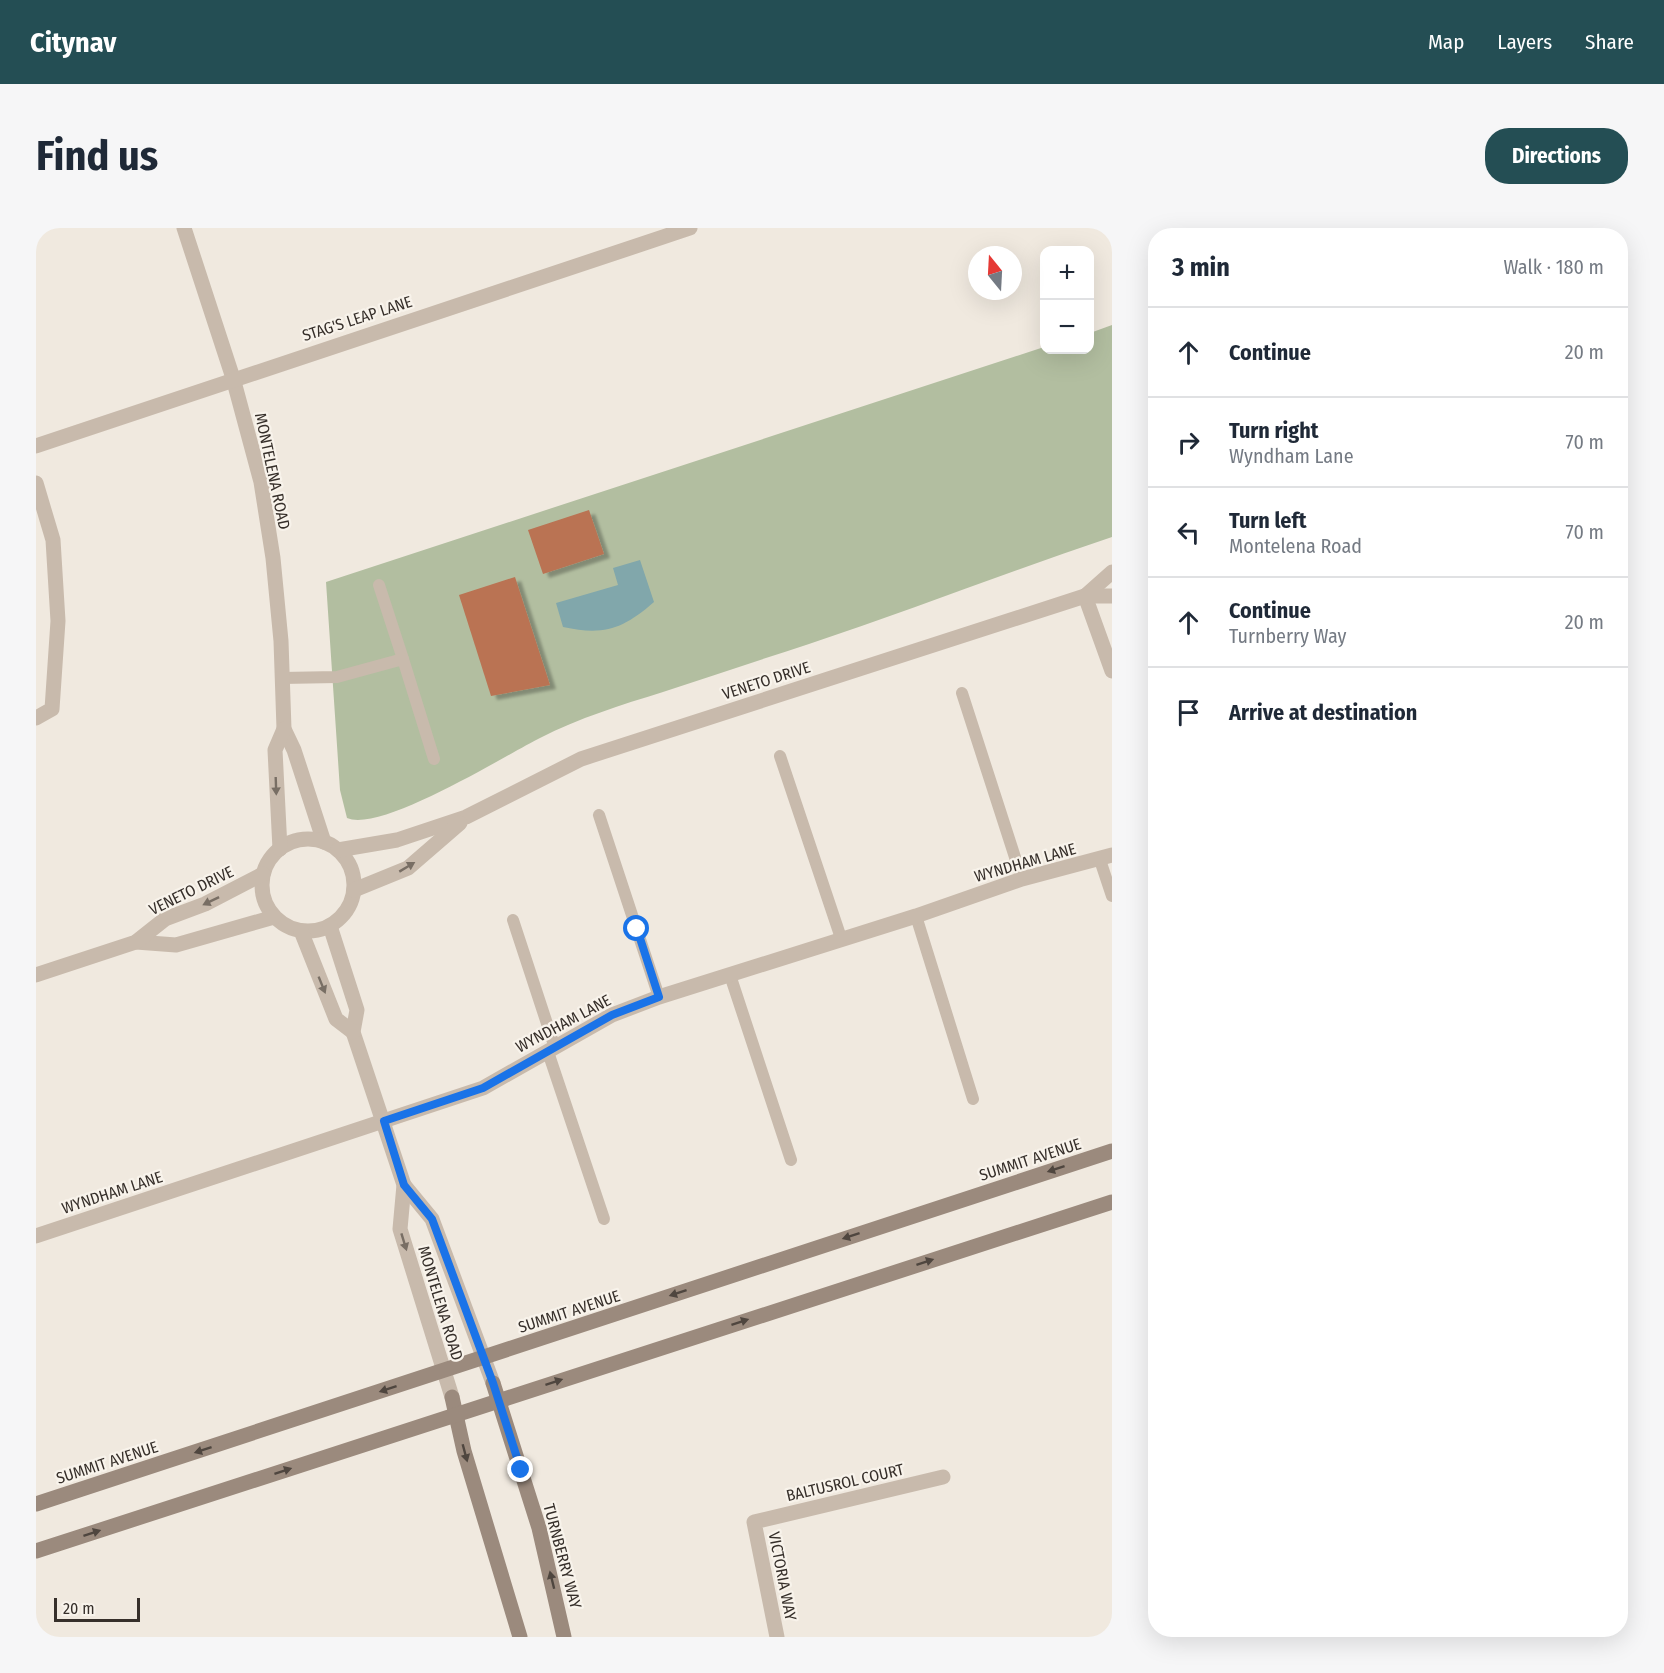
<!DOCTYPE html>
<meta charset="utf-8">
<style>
body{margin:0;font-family:"Fira Sans Condensed",sans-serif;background:#f6f6f7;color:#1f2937}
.controls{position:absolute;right:18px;top:18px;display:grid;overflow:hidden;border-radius:12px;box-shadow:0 6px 24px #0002}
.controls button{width:54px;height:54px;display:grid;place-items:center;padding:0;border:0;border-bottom:2px solid #e0e1e3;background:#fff;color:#1f2937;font:30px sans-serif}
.compass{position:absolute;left:932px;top:18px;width:54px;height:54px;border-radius:50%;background:#fff;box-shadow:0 6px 24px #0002;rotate:342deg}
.scale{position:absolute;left:18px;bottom:15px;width:86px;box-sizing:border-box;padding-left:6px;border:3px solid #362f2a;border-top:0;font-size:16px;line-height:21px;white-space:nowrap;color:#362f2a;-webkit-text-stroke:4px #f8f3eb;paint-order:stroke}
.stop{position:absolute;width:18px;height:18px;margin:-14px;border:4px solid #1a73e8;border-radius:50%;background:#fff}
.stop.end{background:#1a73e8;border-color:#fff;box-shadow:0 2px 6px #0008}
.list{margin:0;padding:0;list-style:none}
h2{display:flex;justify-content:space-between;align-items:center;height:78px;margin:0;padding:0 24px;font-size:26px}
h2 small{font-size:20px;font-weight:400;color:#747a83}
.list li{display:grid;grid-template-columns:39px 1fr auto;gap:18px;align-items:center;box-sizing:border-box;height:90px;padding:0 24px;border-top:2px solid #e0e1e3}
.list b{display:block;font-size:22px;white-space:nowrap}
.list p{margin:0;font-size:20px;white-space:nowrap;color:#747a83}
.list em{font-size:20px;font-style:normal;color:#747a83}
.icon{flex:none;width:33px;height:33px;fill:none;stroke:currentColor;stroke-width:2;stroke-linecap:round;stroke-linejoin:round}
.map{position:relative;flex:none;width:1076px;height:1409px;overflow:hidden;border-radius:24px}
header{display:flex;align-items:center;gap:36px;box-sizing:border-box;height:84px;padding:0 30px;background:#244e54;color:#fff}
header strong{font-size:28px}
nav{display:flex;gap:33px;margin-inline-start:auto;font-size:21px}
.intro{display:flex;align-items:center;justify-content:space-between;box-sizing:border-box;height:144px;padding:0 36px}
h1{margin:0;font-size:42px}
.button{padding:15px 27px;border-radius:24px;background:#244e54;color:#fff;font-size:21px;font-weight:700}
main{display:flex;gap:36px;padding:0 36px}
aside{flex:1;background:#fff;border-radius:24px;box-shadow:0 6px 24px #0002}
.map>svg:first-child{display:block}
.green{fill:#b2bea0}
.water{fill:#81a7ab}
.building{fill:#ba7353;filter:url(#shadow)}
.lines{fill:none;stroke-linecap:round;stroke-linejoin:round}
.lane{stroke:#c8baac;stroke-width:12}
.street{stroke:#c8baac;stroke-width:15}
.secondary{stroke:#9b8a7d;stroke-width:15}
.oneway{fill:#786e64}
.oneway2{fill:#4f463f}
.route{stroke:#1a73e8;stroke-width:8}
.labels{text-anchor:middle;stroke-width:4.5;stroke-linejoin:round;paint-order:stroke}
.street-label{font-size:16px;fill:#362f2a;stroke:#f8f3eb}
</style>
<header>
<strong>Citynav</strong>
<nav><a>Map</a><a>Layers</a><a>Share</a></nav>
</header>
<div class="intro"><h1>Find us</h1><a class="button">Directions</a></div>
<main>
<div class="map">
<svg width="1076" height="1409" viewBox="0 0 1076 1409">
<defs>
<filter id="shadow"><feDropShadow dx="6" dy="4" stdDeviation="1.5" flood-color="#0004"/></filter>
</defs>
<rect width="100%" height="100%" fill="#f0e9df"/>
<path class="green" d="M1076,97V309C974,343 875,382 773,416C724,432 675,448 627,464C585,477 543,490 504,510C468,528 345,605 311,590L304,562L290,354L1008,119V122H1054V105Z"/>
<path class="water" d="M604,332L618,374C587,401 568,408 527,399L520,375L582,357L577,340Z"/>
<g class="building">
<polygon points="553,282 568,326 507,346 492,302"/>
<polygon points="479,349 514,457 455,468 423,367"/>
</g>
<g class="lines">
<g class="lane">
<polyline points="343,357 367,431"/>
<polyline points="246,450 301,449 367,431 398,531"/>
<polyline points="926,465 986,651"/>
<polyline points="744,528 805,710"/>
<polyline points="563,587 623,769"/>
<polyline points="1064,632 1076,668"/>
<polyline points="880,688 937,871"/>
<polyline points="477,692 519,820"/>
<polyline points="694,747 755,932"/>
<polyline points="512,824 568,991"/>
</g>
<g class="street">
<polyline points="148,0 197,150 225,254 237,330 245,413 248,501 258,522 288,614"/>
<polyline points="0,218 654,0"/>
<polyline points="0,255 17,312 22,393 16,481 0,490"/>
<polyline points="1049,368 1076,443"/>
<polyline points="1049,368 1076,344"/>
<circle cx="272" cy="657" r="46"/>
<polyline points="244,621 239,522 248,501"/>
<polyline points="302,622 361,612 430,589 545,531 1049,368 1076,368"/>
<polyline points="318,662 372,640 424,595"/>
<polyline points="294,698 321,782 317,804 368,957 364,1001 416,1169"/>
<polyline points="265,703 300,791 317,804"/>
<polyline points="100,714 140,717 238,689"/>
<polyline points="0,747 100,714 129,691 169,676 227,646"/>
<polyline points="368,957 396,991 457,1155"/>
<polyline points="0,1008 447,860 576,787 623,769 880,688 986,651 1076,627"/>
<polyline points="741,1409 718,1294 907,1249"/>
</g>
<g class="secondary">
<polyline points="457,1155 503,1300 528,1409"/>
<polyline points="416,1169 428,1223 484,1409"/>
<polyline points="0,1276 1076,923"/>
<polyline points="0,1323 1076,974"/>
</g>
</g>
<defs><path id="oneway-solid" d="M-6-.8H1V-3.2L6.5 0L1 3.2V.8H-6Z" transform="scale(1.5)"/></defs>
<g class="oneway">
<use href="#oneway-solid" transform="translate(240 558) rotate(88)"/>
<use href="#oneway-solid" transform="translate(371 639) rotate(-31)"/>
<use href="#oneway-solid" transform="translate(175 673) rotate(154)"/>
<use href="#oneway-solid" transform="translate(286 757) rotate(68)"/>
<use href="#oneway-solid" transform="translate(368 1014) rotate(73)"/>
</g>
<g class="oneway2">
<use href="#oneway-solid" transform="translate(1020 941) rotate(162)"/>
<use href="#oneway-solid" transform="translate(815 1008) rotate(162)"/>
<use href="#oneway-solid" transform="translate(889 1034) rotate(-18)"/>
<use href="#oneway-solid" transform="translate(642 1065) rotate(162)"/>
<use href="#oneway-solid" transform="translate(704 1094) rotate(-18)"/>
<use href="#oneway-solid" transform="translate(518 1154) rotate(-18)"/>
<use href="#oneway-solid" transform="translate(352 1161) rotate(162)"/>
<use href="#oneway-solid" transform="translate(167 1222) rotate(162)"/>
<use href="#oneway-solid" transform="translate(429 1225) rotate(75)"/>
<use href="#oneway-solid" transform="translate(247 1243) rotate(-18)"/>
<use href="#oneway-solid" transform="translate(56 1305) rotate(-18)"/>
<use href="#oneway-solid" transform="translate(516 1352) rotate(-104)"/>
</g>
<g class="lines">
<polyline class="route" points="485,1242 457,1155 396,991 368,957 348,893 447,860 576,787 623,769 601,701"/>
</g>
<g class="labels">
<g class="street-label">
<text transform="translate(321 90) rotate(-18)" y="6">STAG'S LEAP LANE</text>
<text transform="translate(237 243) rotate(78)" y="6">MONTELENA ROAD</text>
<text transform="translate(730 452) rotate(-18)" y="6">VENETO DRIVE</text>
<text transform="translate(989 634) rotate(-16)" y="6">WYNDHAM LANE</text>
<text transform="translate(155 662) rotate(-26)" y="6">VENETO DRIVE</text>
<text transform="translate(527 795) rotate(-28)" y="6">WYNDHAM LANE</text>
<text transform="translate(994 931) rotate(-18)" y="6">SUMMIT AVENUE</text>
<text transform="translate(76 964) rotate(-18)" y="6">WYNDHAM LANE</text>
<text transform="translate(405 1075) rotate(73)" y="6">MONTELENA ROAD</text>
<text transform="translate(533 1083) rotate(-18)" y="6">SUMMIT AVENUE</text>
<text transform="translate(71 1234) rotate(-18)" y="6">SUMMIT AVENUE</text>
<text transform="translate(809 1254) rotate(-13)" y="6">BALTUSROL COURT</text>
<text transform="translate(527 1328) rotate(75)" y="6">TURNBERRY WAY</text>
<text transform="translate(747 1348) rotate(79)" y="6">VICTORIA WAY</text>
</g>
</g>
</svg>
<div class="controls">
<button>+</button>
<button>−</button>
</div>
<svg class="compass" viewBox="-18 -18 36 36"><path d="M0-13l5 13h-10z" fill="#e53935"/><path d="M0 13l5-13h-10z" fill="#747a83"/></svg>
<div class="scale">20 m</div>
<div class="stop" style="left:601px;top:701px"></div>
<div class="stop end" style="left:485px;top:1242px"></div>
</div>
<aside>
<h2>3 min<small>Walk · 180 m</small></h2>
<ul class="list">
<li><svg class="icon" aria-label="ahead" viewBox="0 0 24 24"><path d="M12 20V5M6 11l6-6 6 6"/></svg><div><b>Continue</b></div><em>20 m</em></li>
<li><svg class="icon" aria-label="right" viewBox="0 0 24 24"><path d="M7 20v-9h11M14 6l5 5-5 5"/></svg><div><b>Turn right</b><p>Wyndham Lane</p></div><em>70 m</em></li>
<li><svg class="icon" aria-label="left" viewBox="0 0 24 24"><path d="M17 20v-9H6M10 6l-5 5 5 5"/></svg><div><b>Turn left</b><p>Montelena Road</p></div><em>70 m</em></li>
<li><svg class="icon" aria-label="ahead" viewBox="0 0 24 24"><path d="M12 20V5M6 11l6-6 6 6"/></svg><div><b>Continue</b><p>Turnberry Way</p></div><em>20 m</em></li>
<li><svg class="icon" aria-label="arrive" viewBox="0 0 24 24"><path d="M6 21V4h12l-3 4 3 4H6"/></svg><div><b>Arrive at destination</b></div></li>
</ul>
</aside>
</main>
